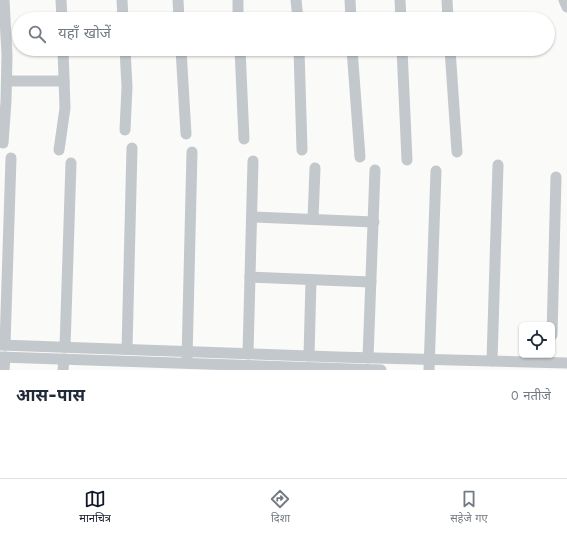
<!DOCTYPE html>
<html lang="hi">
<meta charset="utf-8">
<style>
body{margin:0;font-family:"Work Sans","Noto Sans Devanagari",sans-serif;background:#f6f6f7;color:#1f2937}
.controls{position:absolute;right:12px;bottom:12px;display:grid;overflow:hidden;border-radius:6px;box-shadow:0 1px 3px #0004}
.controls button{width:36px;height:36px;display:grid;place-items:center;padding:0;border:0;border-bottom:1px solid #e0e1e3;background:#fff;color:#1f2937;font:20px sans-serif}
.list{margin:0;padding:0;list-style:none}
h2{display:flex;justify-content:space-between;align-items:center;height:52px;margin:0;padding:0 16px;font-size:17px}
h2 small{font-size:13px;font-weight:400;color:#747a83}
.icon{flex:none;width:22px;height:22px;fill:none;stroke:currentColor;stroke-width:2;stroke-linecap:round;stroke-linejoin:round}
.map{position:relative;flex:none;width:567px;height:370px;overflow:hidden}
.search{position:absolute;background:#fff;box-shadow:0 1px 3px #0004;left:12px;right:12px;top:12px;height:44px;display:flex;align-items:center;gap:10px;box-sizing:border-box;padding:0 14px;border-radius:22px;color:#747a83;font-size:15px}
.sheet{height:108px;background:#fff}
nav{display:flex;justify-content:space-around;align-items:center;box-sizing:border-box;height:56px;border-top:1px solid #e0e1e3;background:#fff;font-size:11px;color:#747a83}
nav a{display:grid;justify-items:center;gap:2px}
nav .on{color:#111827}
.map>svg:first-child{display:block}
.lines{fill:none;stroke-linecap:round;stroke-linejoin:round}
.street{stroke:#c3c8cc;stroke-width:11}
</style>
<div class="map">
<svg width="567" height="370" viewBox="0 0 567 370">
<rect width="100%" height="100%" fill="#fafaf8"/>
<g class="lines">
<g class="street">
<polyline points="61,0 62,19"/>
<polyline points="122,0 123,19"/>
<polyline points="178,0 179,19"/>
<polyline points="238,0 238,19"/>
<polyline points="296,0 298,19"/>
<polyline points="350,0 351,19"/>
<polyline points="400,0 401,19"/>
<polyline points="447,0 448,19"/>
<polyline points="564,0 567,7"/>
<polyline points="125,49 127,87 125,130"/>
<polyline points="181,49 186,134"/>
<polyline points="240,49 244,139"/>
<polyline points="299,49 302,150"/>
<polyline points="352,49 360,157"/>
<polyline points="402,49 407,160"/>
<polyline points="450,49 457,152"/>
<polyline points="7,81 64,81"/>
<polyline points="3,143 6,101 7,55 4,0"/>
<polyline points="59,150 65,108 63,49"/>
<polyline points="252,217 374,222"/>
<polyline points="313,219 315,168"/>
<polyline points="250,277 371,282"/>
<polyline points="552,335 556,177"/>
<polyline points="0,345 337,357 567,363"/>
<polyline points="5,345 11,158"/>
<polyline points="65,347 71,163"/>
<polyline points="127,349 132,148"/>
<polyline points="248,354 253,161"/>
<polyline points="309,356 311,280"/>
<polyline points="0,357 381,370"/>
<polyline points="368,358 375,170"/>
<polyline points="187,359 192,152"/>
<polyline points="492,361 498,165"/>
<polyline points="4,370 5,357"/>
<polyline points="63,370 64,359"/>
<polyline points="429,370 436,171"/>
</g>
</g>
</svg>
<div class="controls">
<button><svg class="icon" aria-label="locate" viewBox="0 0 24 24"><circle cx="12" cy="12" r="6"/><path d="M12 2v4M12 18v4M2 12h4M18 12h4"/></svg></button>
</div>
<div class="search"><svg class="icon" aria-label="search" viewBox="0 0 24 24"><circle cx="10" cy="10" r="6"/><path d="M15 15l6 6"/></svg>यहाँ खोजें</div>
</div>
<section class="sheet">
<h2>आस-पास<small>0 नतीजे</small></h2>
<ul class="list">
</ul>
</section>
<nav>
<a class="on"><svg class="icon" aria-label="map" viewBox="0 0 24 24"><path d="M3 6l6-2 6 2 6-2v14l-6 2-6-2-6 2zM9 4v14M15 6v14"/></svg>मानचित्र</a>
<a><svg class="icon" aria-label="directions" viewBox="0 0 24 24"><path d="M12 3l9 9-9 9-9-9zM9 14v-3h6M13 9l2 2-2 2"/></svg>दिशा</a>
<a><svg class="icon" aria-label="saved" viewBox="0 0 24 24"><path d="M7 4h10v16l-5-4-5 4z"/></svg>सहेजे गए</a>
</nav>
